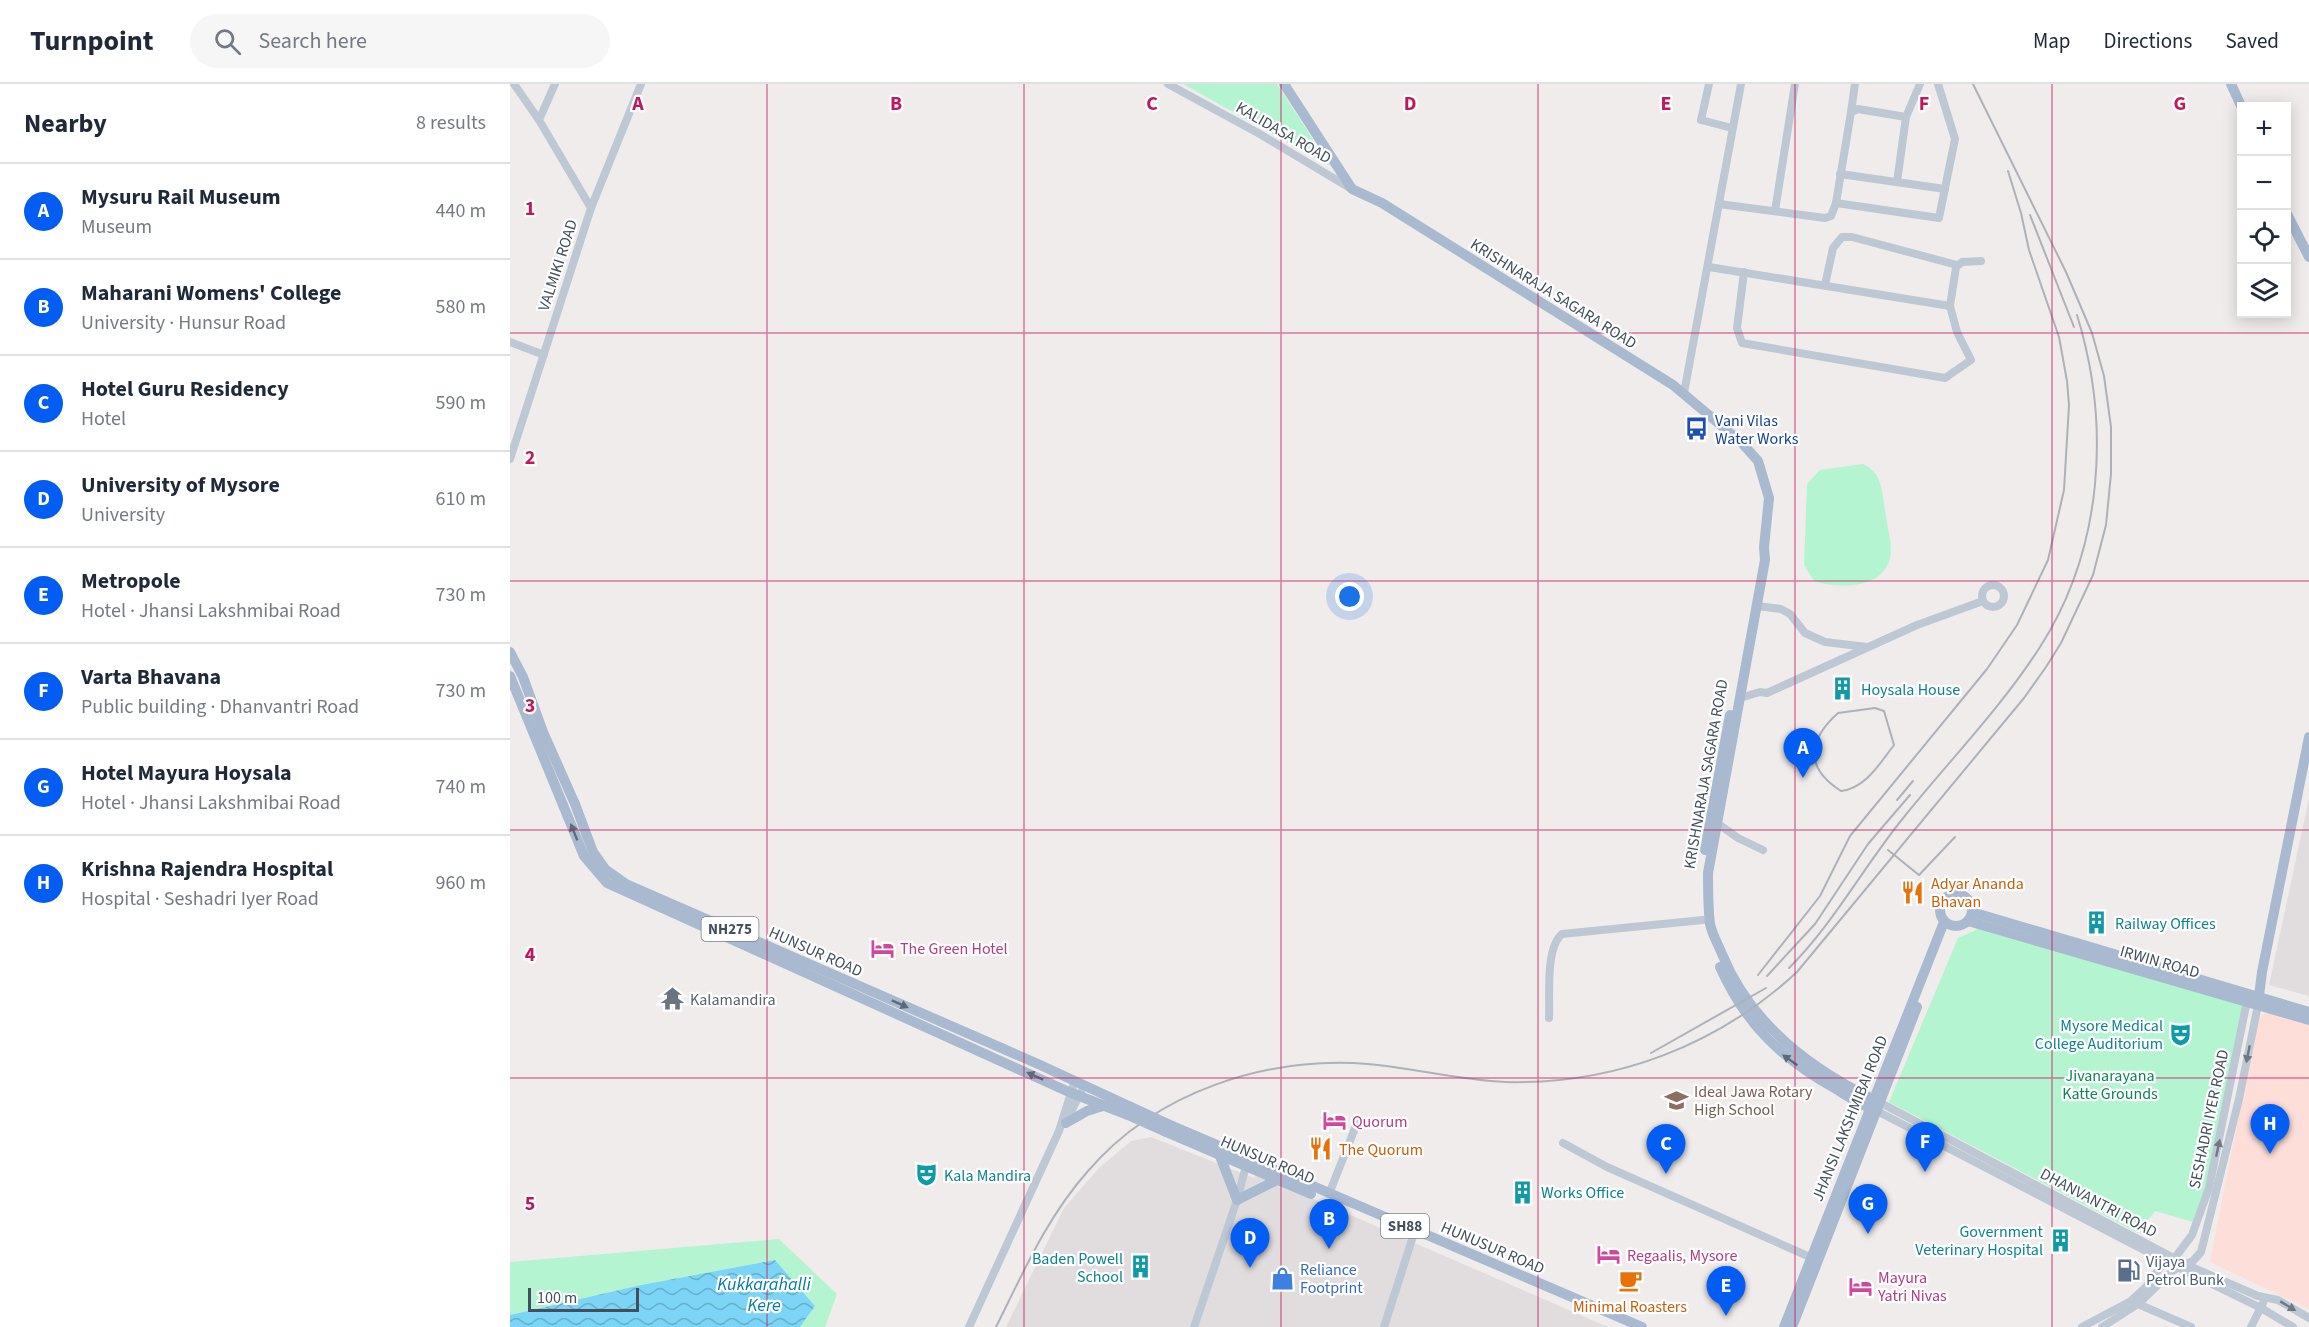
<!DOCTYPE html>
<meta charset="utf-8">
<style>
body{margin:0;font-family:"Source Sans 3",sans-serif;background:#f6f6f7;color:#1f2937}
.controls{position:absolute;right:18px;top:18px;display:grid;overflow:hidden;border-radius:0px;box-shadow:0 3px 15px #0003}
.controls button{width:54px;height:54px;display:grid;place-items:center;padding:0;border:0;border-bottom:2px solid #e0e1e3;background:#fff;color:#1f2937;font:30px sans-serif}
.scale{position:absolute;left:18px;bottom:15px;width:111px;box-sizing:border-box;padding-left:6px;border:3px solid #434f5c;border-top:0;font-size:16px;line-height:21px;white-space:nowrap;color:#434f5c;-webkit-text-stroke:4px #fff;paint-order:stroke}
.you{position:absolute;left:840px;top:513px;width:21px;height:21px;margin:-15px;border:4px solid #fff;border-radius:50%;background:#1a73e8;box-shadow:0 0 0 9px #1a73e833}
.badge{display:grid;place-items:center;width:39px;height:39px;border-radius:50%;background:#045df2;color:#fff;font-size:20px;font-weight:700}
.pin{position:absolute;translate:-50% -50px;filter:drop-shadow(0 2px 3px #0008)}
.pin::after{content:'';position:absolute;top:32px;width:21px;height:18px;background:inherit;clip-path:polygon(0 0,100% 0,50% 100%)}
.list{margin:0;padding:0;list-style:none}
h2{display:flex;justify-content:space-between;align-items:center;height:78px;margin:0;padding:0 24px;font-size:26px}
h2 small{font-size:20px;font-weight:400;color:#747a83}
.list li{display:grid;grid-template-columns:39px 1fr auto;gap:18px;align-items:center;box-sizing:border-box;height:96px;padding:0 24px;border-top:2px solid #e0e1e3}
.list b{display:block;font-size:22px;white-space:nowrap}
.list p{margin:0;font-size:20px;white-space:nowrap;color:#747a83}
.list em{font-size:20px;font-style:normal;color:#747a83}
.icon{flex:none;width:33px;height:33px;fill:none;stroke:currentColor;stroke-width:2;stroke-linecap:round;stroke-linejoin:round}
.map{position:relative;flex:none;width:1799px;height:1243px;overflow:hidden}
header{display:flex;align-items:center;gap:36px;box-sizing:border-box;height:84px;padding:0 30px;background:#fff;border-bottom:2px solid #e0e1e3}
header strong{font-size:28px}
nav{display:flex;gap:33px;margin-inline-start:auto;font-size:21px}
.search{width:420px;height:54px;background:#f6f6f7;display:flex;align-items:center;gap:15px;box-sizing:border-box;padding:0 21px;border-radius:33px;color:#747a83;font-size:22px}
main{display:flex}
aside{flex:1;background:#fff}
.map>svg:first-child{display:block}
.education{fill:#e1ddde}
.medical{fill:#feded8}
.park{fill:#b4f4d1}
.water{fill:url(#water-waves)}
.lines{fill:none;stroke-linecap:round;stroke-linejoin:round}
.minor{stroke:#bec8d4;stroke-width:8}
.major{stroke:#a9bad0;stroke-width:10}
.rail{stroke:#aeb1b8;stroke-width:2}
.major-bridge{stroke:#a9bad0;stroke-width:10}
.oneway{fill:#5c6a79}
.oneway2{fill:#6e7986}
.grid{fill:none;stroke:#c2185b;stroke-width:1.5;stroke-opacity:0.55}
.labels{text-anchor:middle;stroke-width:4.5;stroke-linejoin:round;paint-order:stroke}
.shield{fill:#fff;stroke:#7b848d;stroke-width:1.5}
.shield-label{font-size:15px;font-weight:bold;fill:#434f5c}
.street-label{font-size:16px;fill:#434f5c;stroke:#fff}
.transit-label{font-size:16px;fill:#164399;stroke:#fff;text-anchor:start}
.culture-label{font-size:16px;fill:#0d838f;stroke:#fff;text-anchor:start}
.food-label{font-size:16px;fill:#c56008;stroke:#fff;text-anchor:start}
.hotel-label{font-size:16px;fill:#b23c85;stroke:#fff;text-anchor:start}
.worship-label{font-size:16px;fill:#5b616d;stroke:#fff;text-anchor:start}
.park-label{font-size:16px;fill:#0c8550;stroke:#fff}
.education-label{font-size:16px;fill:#785e54;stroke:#fff;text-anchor:start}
.service-label{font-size:16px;fill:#4e5e75;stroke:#fff;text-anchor:start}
.shop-label{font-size:16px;fill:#366cbe;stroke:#fff;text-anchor:start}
.water-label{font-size:18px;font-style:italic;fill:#017caa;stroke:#fff}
.grid-label{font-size:20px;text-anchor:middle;font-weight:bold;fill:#c2185b;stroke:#fff;stroke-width:4.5;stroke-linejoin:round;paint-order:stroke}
</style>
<header>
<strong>Turnpoint</strong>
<div class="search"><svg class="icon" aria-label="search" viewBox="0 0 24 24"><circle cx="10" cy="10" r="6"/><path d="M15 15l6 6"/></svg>Search here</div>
<nav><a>Map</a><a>Directions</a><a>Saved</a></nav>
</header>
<main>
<aside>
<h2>Nearby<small>8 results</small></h2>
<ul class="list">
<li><span class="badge">A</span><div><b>Mysuru Rail Museum</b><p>Museum</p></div><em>440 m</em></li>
<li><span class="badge">B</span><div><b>Maharani Womens' College</b><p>University · Hunsur Road</p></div><em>580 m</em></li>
<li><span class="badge">C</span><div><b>Hotel Guru Residency</b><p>Hotel</p></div><em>590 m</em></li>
<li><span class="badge">D</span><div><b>University of Mysore</b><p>University</p></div><em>610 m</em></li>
<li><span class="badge">E</span><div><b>Metropole</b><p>Hotel · Jhansi Lakshmibai Road</p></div><em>730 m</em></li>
<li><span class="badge">F</span><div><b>Varta Bhavana</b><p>Public building · Dhanvantri Road</p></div><em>730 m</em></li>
<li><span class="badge">G</span><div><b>Hotel Mayura Hoysala</b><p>Hotel · Jhansi Lakshmibai Road</p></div><em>740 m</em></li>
<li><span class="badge">H</span><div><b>Krishna Rajendra Hospital</b><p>Hospital · Seshadri Iyer Road</p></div><em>960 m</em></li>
</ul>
</aside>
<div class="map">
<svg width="1799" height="1243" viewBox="0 0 1799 1243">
<defs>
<pattern id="water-waves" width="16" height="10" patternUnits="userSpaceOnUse" patternTransform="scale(1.5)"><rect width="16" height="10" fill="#7cd5f6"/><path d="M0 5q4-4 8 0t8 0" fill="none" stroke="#67afca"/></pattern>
</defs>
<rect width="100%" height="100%" fill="#f0ecec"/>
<g class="education">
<polygon points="1799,714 1799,912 1759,901"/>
<polygon points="641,1053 744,1094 746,1090 1098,1243 496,1243 554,1124 589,1084 621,1057"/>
</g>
<polygon class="medical" points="1761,925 1799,936 1799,1225 1700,1178 1748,935"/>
<g class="park">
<polygon points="673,0 767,0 820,82"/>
<path d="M1353,380C1374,389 1372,412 1376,432C1377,443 1381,454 1381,465C1381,505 1331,506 1304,497L1294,481L1297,400L1310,386Z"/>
<polygon points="1475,842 1738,917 1690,1140 1645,1127 1628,1149 1379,1018 1448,854"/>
<polygon points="269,1155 327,1210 315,1243 290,1243 305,1222 265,1176 131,1201 0,1231 0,1178"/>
</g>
<polygon class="water" points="265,1176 305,1222 290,1243 0,1243 0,1231 131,1201"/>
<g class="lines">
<g class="minor">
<polyline points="4,0 29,36 81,124"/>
<polyline points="658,0 748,49 840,104"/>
<polyline points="1199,0 1191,36 1222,44"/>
<polyline points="1341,28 1345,0"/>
<polyline points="29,36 45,0"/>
<polyline points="1330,90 1435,105"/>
<polyline points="1387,98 1396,33 1410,0"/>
<polyline points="1326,119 1429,134 1445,55 1428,0"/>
<polyline points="1209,120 1315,134 1321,132 1326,119 1341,28 1348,25 1396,33"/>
<polyline points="1265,127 1285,0"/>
<polyline points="1199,183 1440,222"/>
<polyline points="1234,188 1227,244 1232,259 1435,294 1461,276 1447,248 1440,222 1446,183 1452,178 1471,177"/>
<polyline points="1315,201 1323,164 1332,153 1342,153 1447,181"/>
<polyline points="0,258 34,271"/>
<polyline points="1174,309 1231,0"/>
<polyline points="0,375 81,124 131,0"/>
<circle cx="1483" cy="512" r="11"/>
<polyline points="1247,522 1271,525 1280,530 1295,549 1315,558 1357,563"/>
<polyline points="1230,614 1250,608 1257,609 1407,541 1473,517"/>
<polyline points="1207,739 1228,754 1253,766"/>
<path d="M1039,934C1040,913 1035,864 1052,850L1193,836"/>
<polyline points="1369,1018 1677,1181 1748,1212 1768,1216 1799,1234"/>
<polyline points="1367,1027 1655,1177 1751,1224 1783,1243"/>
<polyline points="555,1040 572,1006"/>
<polyline points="1053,1059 1097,1083 1300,1173"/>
<polyline points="819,1110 849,1034"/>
<polyline points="1628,1220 1681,1243"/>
<polyline points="459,1243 549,1047 565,996"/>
<polyline points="684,1243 727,1116 737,1078"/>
<polyline points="874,1243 905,1146"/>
<polyline points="1572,1243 1621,1217 1636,1203 1655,1177 1664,1175 1682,1151 1699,1104 1738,912"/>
<polyline points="1592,1243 1628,1220 1657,1192 1668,1183 1683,1177 1691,1168 1729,1015 1749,916"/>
<polyline points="1741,1243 1753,1219"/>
</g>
<g class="major">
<path d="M774,0L842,105L872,119L1163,301L1232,359L1248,377L1259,414L1254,463L1255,476L1198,789C1198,806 1198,823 1200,840C1202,850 1208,860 1212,870C1241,941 1302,986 1369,1018"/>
<polyline points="1721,0 1732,24"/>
<polyline points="1776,128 1799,173"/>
<polyline points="0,568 13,593 33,648 65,720 83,768 95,785 116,800 528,980 621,1023"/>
<polyline points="0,592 74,772 97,799 559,1008 618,1031"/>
<polyline points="1195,766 1220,631"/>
<circle cx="1446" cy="826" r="16"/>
<polyline points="1462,828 1799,928"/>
<polyline points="1458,837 1799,936"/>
<path d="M1210,883C1236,941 1271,974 1326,1005C1339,1013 1352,1022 1367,1027"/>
<polyline points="1749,912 1752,888 1799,653"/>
<polyline points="556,1039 577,1027 596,1021"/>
<polyline points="658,1040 1132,1243"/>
<polyline points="656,1048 801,1110"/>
<polyline points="710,1072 727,1116 767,1096"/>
<polyline points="1274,1243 1434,838"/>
<polyline points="1282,1243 1407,923"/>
</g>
<g class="rail">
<polyline points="1520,131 1564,243"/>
<path d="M1365,624L1374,627L1384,661C1370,679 1356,704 1331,707C1295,684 1297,657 1328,629Z"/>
<polyline points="1387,716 1403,697"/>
<polyline points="1378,766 1409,791 1445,753"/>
<path d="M1279,884C1324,839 1354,782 1394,733C1439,677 1491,624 1530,563C1593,465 1601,341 1567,231"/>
<polyline points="1248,891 1310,812 1340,752 1477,585 1507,541 1538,476 1554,406 1559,321 1557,297 1549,253 1519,166 1511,129 1498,87"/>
<polyline points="1257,892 1305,840 1358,760 1400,711"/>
<polyline points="1141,969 1256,904"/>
<path d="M486,1243C513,1189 537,1133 578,1087C646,1008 755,972 858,980C904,984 949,996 995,998C1104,1001 1207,962 1287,888L1514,614L1536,583L1551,559L1583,491L1596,441L1601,390V343L1594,292L1582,249L1556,188L1463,0"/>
</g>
<g class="major-bridge">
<polyline points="621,1023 658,1040"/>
<polyline points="618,1031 656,1048"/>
</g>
</g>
<defs><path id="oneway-solid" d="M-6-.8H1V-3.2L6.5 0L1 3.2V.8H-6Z" transform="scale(1.5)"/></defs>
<g class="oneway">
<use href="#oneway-solid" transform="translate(64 748) rotate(-112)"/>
<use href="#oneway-solid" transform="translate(390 920) rotate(24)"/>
<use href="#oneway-solid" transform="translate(1280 976) rotate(-145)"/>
<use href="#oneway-solid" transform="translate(525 992) rotate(-156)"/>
</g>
<g class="oneway2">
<use href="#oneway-solid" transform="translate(1738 970) rotate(101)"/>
<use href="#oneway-solid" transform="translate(1708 1064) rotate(-78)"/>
<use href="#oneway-solid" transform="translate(1778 1222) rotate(31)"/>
</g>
<path class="grid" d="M257,0V1243M514,0V1243M771,0V1243M1028,0V1243M1285,0V1243M1542,0V1243M0,249H1799M0,497H1799M0,746H1799M0,994H1799"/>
<defs>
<symbol id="bus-bare" viewBox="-9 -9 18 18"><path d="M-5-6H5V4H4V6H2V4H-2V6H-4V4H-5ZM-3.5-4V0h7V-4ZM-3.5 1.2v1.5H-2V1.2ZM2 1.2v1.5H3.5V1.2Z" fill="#1a4fb4" stroke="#fff" stroke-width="2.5" paint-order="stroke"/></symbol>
<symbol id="building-bare" viewBox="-9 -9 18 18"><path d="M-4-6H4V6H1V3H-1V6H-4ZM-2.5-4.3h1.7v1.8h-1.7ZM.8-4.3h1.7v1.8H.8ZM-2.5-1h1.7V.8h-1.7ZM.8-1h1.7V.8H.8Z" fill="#0f9aa8" stroke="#fff" stroke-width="2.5" paint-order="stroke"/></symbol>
<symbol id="restaurant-bare" viewBox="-9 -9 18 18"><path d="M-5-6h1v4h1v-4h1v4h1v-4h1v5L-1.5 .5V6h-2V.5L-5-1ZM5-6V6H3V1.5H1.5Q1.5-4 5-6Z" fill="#e8710a" stroke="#fff" stroke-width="2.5" paint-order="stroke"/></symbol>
<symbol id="hotel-bare" viewBox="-9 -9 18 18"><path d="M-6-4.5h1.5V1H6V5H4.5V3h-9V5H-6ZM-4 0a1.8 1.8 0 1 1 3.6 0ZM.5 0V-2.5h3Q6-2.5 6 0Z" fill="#d1479c" stroke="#fff" stroke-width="2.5" paint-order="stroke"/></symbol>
<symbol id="temple-bare" viewBox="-9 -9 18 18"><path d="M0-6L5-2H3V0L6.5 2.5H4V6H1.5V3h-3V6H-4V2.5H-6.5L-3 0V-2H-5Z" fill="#6b7280" stroke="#fff" stroke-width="2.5" paint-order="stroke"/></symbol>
<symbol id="theatre-bare" viewBox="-9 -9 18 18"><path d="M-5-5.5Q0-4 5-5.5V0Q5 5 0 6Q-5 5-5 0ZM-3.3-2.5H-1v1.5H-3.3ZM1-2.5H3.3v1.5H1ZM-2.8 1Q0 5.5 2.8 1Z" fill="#0f9aa8" stroke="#fff" stroke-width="2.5" paint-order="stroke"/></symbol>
<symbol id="school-bare" viewBox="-9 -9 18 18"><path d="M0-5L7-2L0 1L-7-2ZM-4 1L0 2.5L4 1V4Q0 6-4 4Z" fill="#8d6e63" stroke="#fff" stroke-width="2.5" paint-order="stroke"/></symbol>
<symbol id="fuel-bare" viewBox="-9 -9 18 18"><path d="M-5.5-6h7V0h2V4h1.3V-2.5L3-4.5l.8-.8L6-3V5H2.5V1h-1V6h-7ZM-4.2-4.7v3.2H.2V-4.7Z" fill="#5c6f8a" stroke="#fff" stroke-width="2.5" paint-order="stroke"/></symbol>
<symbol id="shop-bare" viewBox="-9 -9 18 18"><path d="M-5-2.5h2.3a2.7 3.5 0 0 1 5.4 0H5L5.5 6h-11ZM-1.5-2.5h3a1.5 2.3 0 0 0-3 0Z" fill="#3f7fe0" stroke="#fff" stroke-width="2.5" paint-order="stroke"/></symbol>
<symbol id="cafe-bare" viewBox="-9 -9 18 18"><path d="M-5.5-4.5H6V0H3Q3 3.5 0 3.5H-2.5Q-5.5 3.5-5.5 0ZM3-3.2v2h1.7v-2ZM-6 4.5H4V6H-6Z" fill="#e8710a" stroke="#fff" stroke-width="2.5" paint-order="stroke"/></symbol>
</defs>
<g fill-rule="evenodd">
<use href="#bus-bare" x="1170" y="328" width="33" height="33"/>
<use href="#building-bare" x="1316" y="588" width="33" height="33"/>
<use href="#restaurant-bare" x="1386" y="792" width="33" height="33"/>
<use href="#building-bare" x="1570" y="822" width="33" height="33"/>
<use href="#hotel-bare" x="356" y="848" width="33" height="33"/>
<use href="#temple-bare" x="146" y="898" width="33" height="33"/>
<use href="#theatre-bare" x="1654" y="934" width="33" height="33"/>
<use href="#school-bare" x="1150" y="1000" width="33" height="33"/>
<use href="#hotel-bare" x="808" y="1020" width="33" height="33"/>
<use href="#restaurant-bare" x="794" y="1048" width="33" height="33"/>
<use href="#theatre-bare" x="400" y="1074" width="33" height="33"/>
<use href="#building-bare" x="996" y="1092" width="33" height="33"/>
<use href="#building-bare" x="1534" y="1140" width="33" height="33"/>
<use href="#hotel-bare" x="1082" y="1154" width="33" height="33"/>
<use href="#building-bare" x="614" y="1166" width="33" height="33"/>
<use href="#fuel-bare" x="1602" y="1170" width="33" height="33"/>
<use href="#shop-bare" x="756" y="1178" width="33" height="33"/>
<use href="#cafe-bare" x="1104" y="1180" width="33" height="33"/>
<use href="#hotel-bare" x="1334" y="1186" width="33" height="33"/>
</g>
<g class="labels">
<g class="shield">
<rect x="191.5" y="833" width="57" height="24" rx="4.5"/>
<rect x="871" y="1130" width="48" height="24" rx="4.5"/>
</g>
<g class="shield-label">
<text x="220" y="850">NH275</text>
<text x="895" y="1147">SH88</text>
</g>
<g class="street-label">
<text transform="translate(774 48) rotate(30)" y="6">KALIDASA ROAD</text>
<text transform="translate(47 181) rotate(-72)" y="6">VALMIKI ROAD</text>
<text transform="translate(1044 209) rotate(32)" y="6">KRISHNARAJA SAGARA ROAD</text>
<text transform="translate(1195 690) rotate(-80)" y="6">KRISHNARAJA SAGARA ROAD</text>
<text transform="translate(306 867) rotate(24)" y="6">HUNSUR ROAD</text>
<text transform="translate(1650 877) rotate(16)" y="6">IRWIN ROAD</text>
<text transform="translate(1339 1034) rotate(-68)" y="6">JHANSI LAKSHMIBAI ROAD</text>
<text transform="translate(1698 1035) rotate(-78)" y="6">SESHADRI IYER ROAD</text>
<text transform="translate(758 1075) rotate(23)" y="6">HUNSUR ROAD</text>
<text transform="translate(1589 1118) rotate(28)" y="6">DHANVANTRI ROAD</text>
<text transform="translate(983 1163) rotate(23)" y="6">HUNUSUR ROAD</text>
</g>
<g class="transit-label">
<text x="1205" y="342">Vani Vilas<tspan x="1205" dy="18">Water Works</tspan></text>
</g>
<g class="culture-label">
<text x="1351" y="611">Hoysala House</text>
<text x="1605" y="845">Railway Offices</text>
<text x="1653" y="947" text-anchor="end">Mysore Medical<tspan x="1653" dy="18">College Auditorium</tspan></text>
<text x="434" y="1097">Kala Mandira</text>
<text x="1031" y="1114">Works Office</text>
<text x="1533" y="1153" text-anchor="end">Government<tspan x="1533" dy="18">Veterinary Hospital</tspan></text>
<text x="613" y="1180" text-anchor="end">Baden Powell<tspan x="613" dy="18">School</tspan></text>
</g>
<g class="food-label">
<text x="1421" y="805">Adyar Ananda<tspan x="1421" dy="18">Bhavan</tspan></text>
<text x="829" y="1071">The Quorum</text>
<text x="1120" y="1228" text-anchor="middle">Minimal Roasters</text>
</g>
<g class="hotel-label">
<text x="390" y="870">The Green Hotel</text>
<text x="842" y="1043">Quorum</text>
<text x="1117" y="1177">Regaalis, Mysore</text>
<text x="1368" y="1199">Mayura<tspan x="1368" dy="18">Yatri Nivas</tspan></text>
</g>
<g class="worship-label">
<text x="180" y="921">Kalamandira</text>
</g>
<g class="park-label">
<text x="1600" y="997">Jivanarayana<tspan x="1600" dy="18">Katte Grounds</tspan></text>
</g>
<g class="education-label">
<text x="1184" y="1013">Ideal Jawa Rotary<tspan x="1184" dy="18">High School</tspan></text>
</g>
<g class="service-label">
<text x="1636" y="1183">Vijaya<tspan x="1636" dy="18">Petrol Bunk</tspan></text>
</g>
<g class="shop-label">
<text x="790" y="1191">Reliance<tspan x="790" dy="18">Footprint</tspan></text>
</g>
<g class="water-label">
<text x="254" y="1206">Kukkarahalli<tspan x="254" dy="21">Kere</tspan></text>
</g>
</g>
<g class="grid-label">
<text x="128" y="26">A</text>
<text x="386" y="26">B</text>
<text x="642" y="26">C</text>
<text x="900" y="26">D</text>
<text x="1156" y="26">E</text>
<text x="1414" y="26">F</text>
<text x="1670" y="26">G</text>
<text x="20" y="131">1</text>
<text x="20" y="380">2</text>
<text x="20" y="628">3</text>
<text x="20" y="877">4</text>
<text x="20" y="1126">5</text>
</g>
</svg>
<div class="controls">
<button>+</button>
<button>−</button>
<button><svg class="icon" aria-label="locate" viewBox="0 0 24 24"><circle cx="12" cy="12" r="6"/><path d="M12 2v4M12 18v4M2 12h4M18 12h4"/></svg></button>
<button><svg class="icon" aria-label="layers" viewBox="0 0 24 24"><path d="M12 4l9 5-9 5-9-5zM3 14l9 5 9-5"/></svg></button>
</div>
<div class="scale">100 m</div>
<div class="you"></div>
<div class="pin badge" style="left:1293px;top:694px">A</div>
<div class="pin badge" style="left:819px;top:1165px">B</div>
<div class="pin badge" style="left:1156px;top:1090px">C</div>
<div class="pin badge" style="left:740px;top:1184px">D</div>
<div class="pin badge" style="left:1216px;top:1232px">E</div>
<div class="pin badge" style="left:1415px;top:1088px">F</div>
<div class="pin badge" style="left:1358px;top:1150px">G</div>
<div class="pin badge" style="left:1760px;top:1070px">H</div>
</div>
</main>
